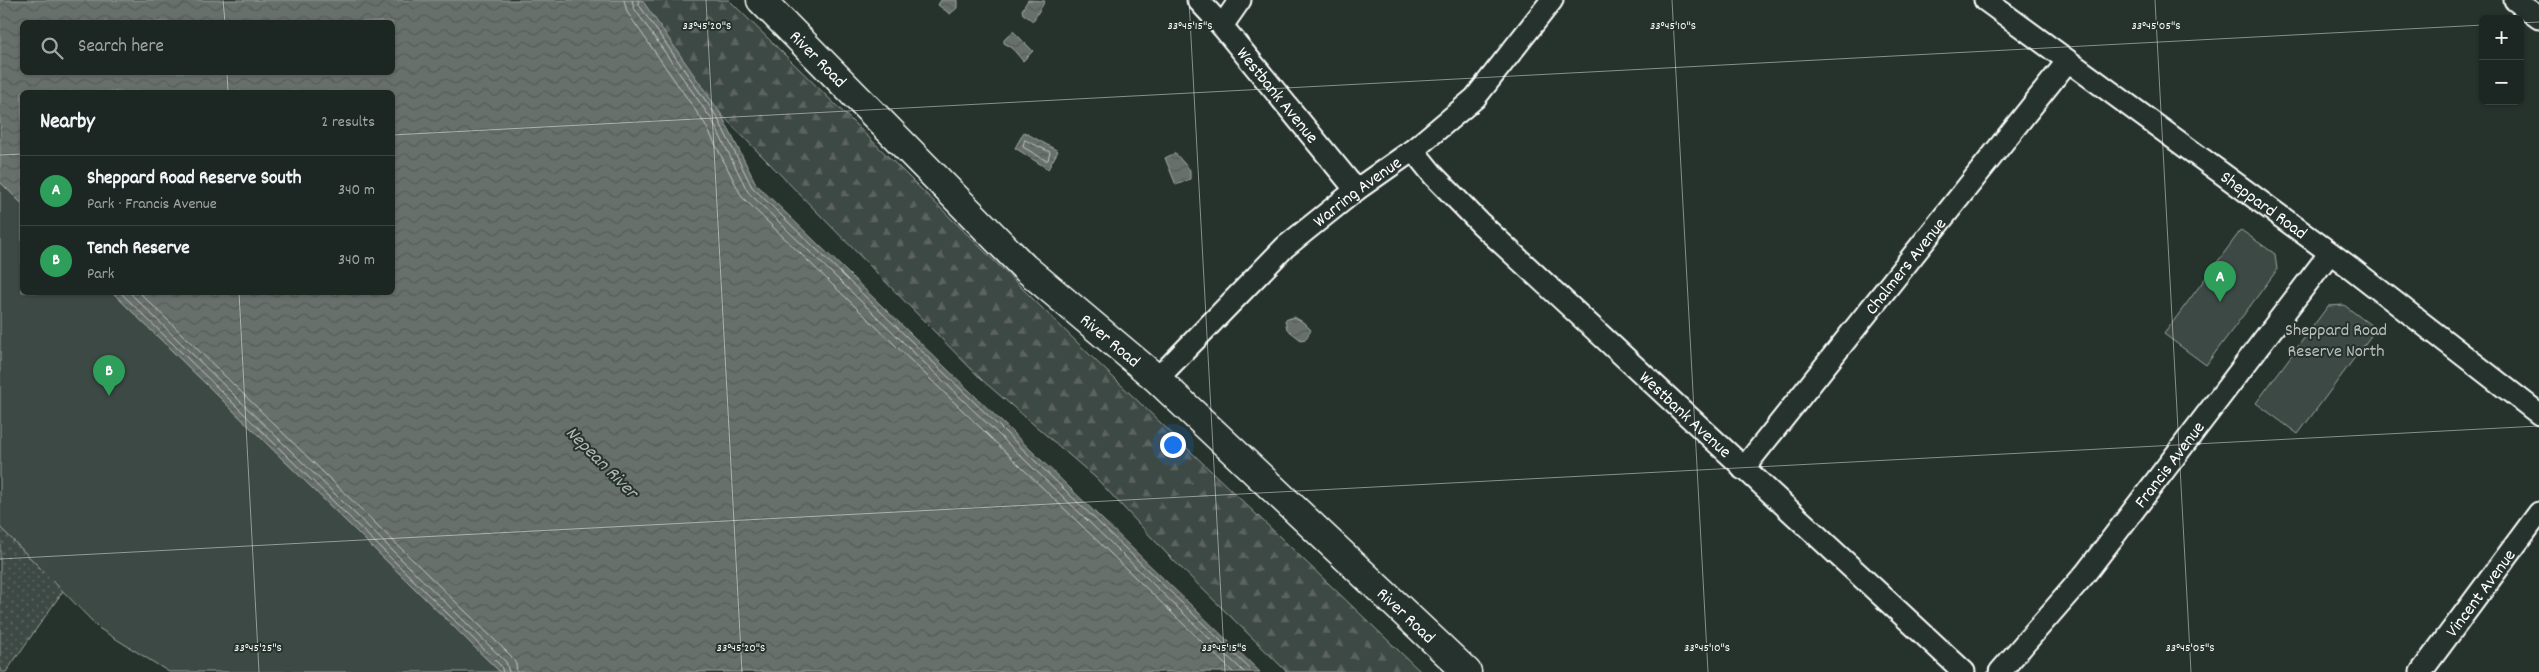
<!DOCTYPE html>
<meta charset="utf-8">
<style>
body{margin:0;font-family:Dekko,sans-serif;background:#29322f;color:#f1f3f6}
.controls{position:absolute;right:15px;top:15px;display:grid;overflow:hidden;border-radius:8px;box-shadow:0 1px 4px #0004}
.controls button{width:45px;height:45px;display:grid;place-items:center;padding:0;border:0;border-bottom:1px solid #3a4340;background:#1c2622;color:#f1f3f6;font:25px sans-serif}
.you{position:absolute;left:1172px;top:444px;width:18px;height:18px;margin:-12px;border:4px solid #fff;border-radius:50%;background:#1a73e8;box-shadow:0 0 0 8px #1a73e833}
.badge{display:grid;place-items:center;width:32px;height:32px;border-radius:50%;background:#db2777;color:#fff;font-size:16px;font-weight:700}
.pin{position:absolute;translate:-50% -41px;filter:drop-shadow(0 1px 2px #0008)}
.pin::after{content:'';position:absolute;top:26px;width:18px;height:15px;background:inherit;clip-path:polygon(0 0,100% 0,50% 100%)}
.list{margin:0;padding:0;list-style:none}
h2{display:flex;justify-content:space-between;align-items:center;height:65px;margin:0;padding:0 20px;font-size:21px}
h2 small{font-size:16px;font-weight:400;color:#a0a5a5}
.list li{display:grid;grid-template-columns:32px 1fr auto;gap:15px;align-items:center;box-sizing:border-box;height:70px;padding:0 20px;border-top:1px solid #3a4340}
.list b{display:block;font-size:19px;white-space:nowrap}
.list p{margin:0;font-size:16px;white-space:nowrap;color:#a0a5a5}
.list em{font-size:16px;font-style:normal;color:#a0a5a5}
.icon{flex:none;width:28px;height:28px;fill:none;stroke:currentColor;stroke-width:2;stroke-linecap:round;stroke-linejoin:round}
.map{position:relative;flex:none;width:2539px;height:672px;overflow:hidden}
.search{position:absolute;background:#1c2622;box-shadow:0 1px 4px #0004;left:20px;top:20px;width:375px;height:55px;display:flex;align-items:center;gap:12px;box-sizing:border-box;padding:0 18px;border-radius:8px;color:#a0a5a5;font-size:19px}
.panel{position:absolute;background:#1c2622;box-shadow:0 1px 4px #0004;left:20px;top:90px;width:375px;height:205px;border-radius:8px}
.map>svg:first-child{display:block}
.grass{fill:url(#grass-dots);stroke:#9ea4a2}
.forest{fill:url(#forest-firs);stroke:#9ea4a2}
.green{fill:#3e4944;stroke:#9ea4a2}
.water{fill:url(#water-waves);stroke:#a4a9a7;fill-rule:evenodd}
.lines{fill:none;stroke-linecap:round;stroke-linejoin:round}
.shore{stroke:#c2c6c4;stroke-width:1}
.minor-casing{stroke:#fff;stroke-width:25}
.tertiary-casing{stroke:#fff;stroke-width:31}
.minor{stroke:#26332d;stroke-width:21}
.tertiary{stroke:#26332d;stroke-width:28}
.ticks{fill:none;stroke:#fff;stroke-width:1;stroke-opacity:0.45}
.labels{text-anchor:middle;stroke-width:4;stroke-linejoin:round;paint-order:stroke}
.street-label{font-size:18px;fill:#fff;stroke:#26332d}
.park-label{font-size:18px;fill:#bbbfbe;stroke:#26332d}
.water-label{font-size:19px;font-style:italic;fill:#b3b8b6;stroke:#26332d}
.ticks-label{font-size:12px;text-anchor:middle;fill:#fff;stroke:#26332d;stroke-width:4;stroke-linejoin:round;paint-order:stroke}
</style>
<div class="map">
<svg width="2539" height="672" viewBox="0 0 2539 672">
<defs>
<pattern id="grass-dots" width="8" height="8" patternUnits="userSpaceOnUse" patternTransform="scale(1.25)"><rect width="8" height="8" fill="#3e4944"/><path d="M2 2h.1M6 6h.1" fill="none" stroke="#5b6460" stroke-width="1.8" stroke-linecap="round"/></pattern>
<pattern id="forest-firs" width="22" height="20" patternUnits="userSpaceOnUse" patternTransform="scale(1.25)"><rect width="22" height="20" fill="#3e4944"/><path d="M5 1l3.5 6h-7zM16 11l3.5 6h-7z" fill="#5b6460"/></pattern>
<pattern id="water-waves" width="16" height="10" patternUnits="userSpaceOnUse" patternTransform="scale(1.25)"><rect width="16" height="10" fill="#67706c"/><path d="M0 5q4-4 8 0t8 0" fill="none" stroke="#575a59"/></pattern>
</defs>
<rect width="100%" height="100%" fill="#26332d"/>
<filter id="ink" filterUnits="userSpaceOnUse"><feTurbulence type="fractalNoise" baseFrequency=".02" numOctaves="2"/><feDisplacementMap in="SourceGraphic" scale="10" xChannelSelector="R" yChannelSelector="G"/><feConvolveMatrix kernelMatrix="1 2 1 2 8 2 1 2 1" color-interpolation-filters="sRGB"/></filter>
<g filter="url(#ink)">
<polygon class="grass" points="0,527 63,591 6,672 0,672"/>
<polygon class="forest" points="609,0 729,0 1094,359 1421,672 1287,672 1169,556 1096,478 982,380"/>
<g class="green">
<polygon points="0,182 22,204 22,292 113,293 500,672 169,672 100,629 0,527"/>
<polygon points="2241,230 2275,254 2277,270 2206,365 2164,334"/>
<polygon points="2344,305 2376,329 2298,434 2256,403 2328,306"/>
</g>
<g class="water">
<path d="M0,0H642L721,114L756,184L1260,672H500L113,293L392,292V92H22V204L0,182ZM22,22H392V72H22Z"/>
<polygon points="941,0 957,0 957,8 950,14 938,5"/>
<polygon points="1028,0 1045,1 1033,21 1023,14 1022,10"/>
<polygon points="1013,31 1033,51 1023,61 1011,47 1004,43 1004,40"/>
<polygon points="1024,132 1058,151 1048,169 1015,148"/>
<polygon points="1175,153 1190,170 1190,179 1176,185 1165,158"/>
<polygon points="1294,317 1303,322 1311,330 1306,339 1301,340 1287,329 1285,320"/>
</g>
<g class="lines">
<g class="shore">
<polyline points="624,0 627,12 705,124 742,197 1233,672"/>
<polyline points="632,0 634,8 712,120 748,192 1244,672"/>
<polyline points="638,0 639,5 717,117 752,187 1253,672"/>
<polygon points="1025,140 1050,152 1048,160 1045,160 1023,147"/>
<polyline points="120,292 501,666 503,672"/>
<polyline points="129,292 506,662 509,672"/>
<polyline points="139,292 511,656 516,664 517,672"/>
</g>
<defs>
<g id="minor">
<path id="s1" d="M1198,0L1222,26L1356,190"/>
<path id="s2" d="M1985,0L2351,268L2539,414"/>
<polyline points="2515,0 2539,18"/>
<polyline points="1222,26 1240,0"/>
<path id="s3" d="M1413,150L1434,176L1481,224L1964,672"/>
<path id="s4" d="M1157,379L1285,247L1356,190L1413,150L1475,98L1552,0"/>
<path id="s5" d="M1743,469L2067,62"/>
<path id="s6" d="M2000,672L2085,574L2330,253"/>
<path id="s7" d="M2421,672L2539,513"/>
</g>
<g id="tertiary">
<path id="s8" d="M761,0L1024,267L1157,379L1467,672"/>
</g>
</defs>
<use href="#minor" class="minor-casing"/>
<use href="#tertiary" class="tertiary-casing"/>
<use href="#minor" class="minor"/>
<use href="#tertiary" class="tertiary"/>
</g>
</g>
<path class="ticks" d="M223,0L225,22M706,0L742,672M1189,0L1225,672M1672,0L1708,672M2155,0L2191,672M2520,23L2539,22M227,72L228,92M392,135L2483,25M0,155L22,154M239,292L259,672M0,559L2539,426"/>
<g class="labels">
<g class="street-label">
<text dy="6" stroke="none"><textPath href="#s8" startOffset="82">River Road</textPath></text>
<text dy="6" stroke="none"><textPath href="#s1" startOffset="124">Westbank Avenue</textPath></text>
<text dy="6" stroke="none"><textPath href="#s4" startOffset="275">Warring Avenue</textPath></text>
<text dy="6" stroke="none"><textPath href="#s2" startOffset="346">Sheppard Road</textPath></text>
<text dy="6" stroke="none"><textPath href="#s5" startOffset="260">Chalmers Avenue</textPath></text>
<text dy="6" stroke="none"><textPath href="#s8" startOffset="488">River Road</textPath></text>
<text dy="6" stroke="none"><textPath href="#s3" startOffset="380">Westbank Avenue</textPath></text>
<text dy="6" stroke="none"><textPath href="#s6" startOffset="268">Francis Avenue</textPath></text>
<text dy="6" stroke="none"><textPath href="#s7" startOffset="99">Vincent Avenue</textPath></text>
<text dy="6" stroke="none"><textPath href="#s8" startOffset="892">River Road</textPath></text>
</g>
<g class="park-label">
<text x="2336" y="335">Sheppard Road<tspan x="2336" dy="21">Reserve North</tspan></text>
</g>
<g class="water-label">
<text transform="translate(603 461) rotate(45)" y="7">Nepean River</text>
</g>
</g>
<g class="ticks-label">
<text x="707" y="29">33°45'20"S</text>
<text x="1190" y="29">33°45'15"S</text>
<text x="1673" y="29">33°45'10"S</text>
<text x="2156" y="29">33°45'05"S</text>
<text x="258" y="651">33°45'25"S</text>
<text x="741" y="651">33°45'20"S</text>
<text x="1224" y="651">33°45'15"S</text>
<text x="1707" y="651">33°45'10"S</text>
<text x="2190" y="651">33°45'05"S</text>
</g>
</svg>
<div class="controls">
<button>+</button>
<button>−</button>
</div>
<div class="you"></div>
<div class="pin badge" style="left:2220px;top:302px;background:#2e9e5b">A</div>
<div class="pin badge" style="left:109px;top:396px;background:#2e9e5b">B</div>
<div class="search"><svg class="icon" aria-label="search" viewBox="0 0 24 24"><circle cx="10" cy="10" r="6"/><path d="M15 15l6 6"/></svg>Search here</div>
<section class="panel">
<h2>Nearby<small>2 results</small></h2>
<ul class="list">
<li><span class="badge" style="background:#2e9e5b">A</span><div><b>Sheppard Road Reserve South</b><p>Park · Francis Avenue</p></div><em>340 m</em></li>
<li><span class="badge" style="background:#2e9e5b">B</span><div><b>Tench Reserve</b><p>Park</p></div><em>340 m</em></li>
</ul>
</section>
</div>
